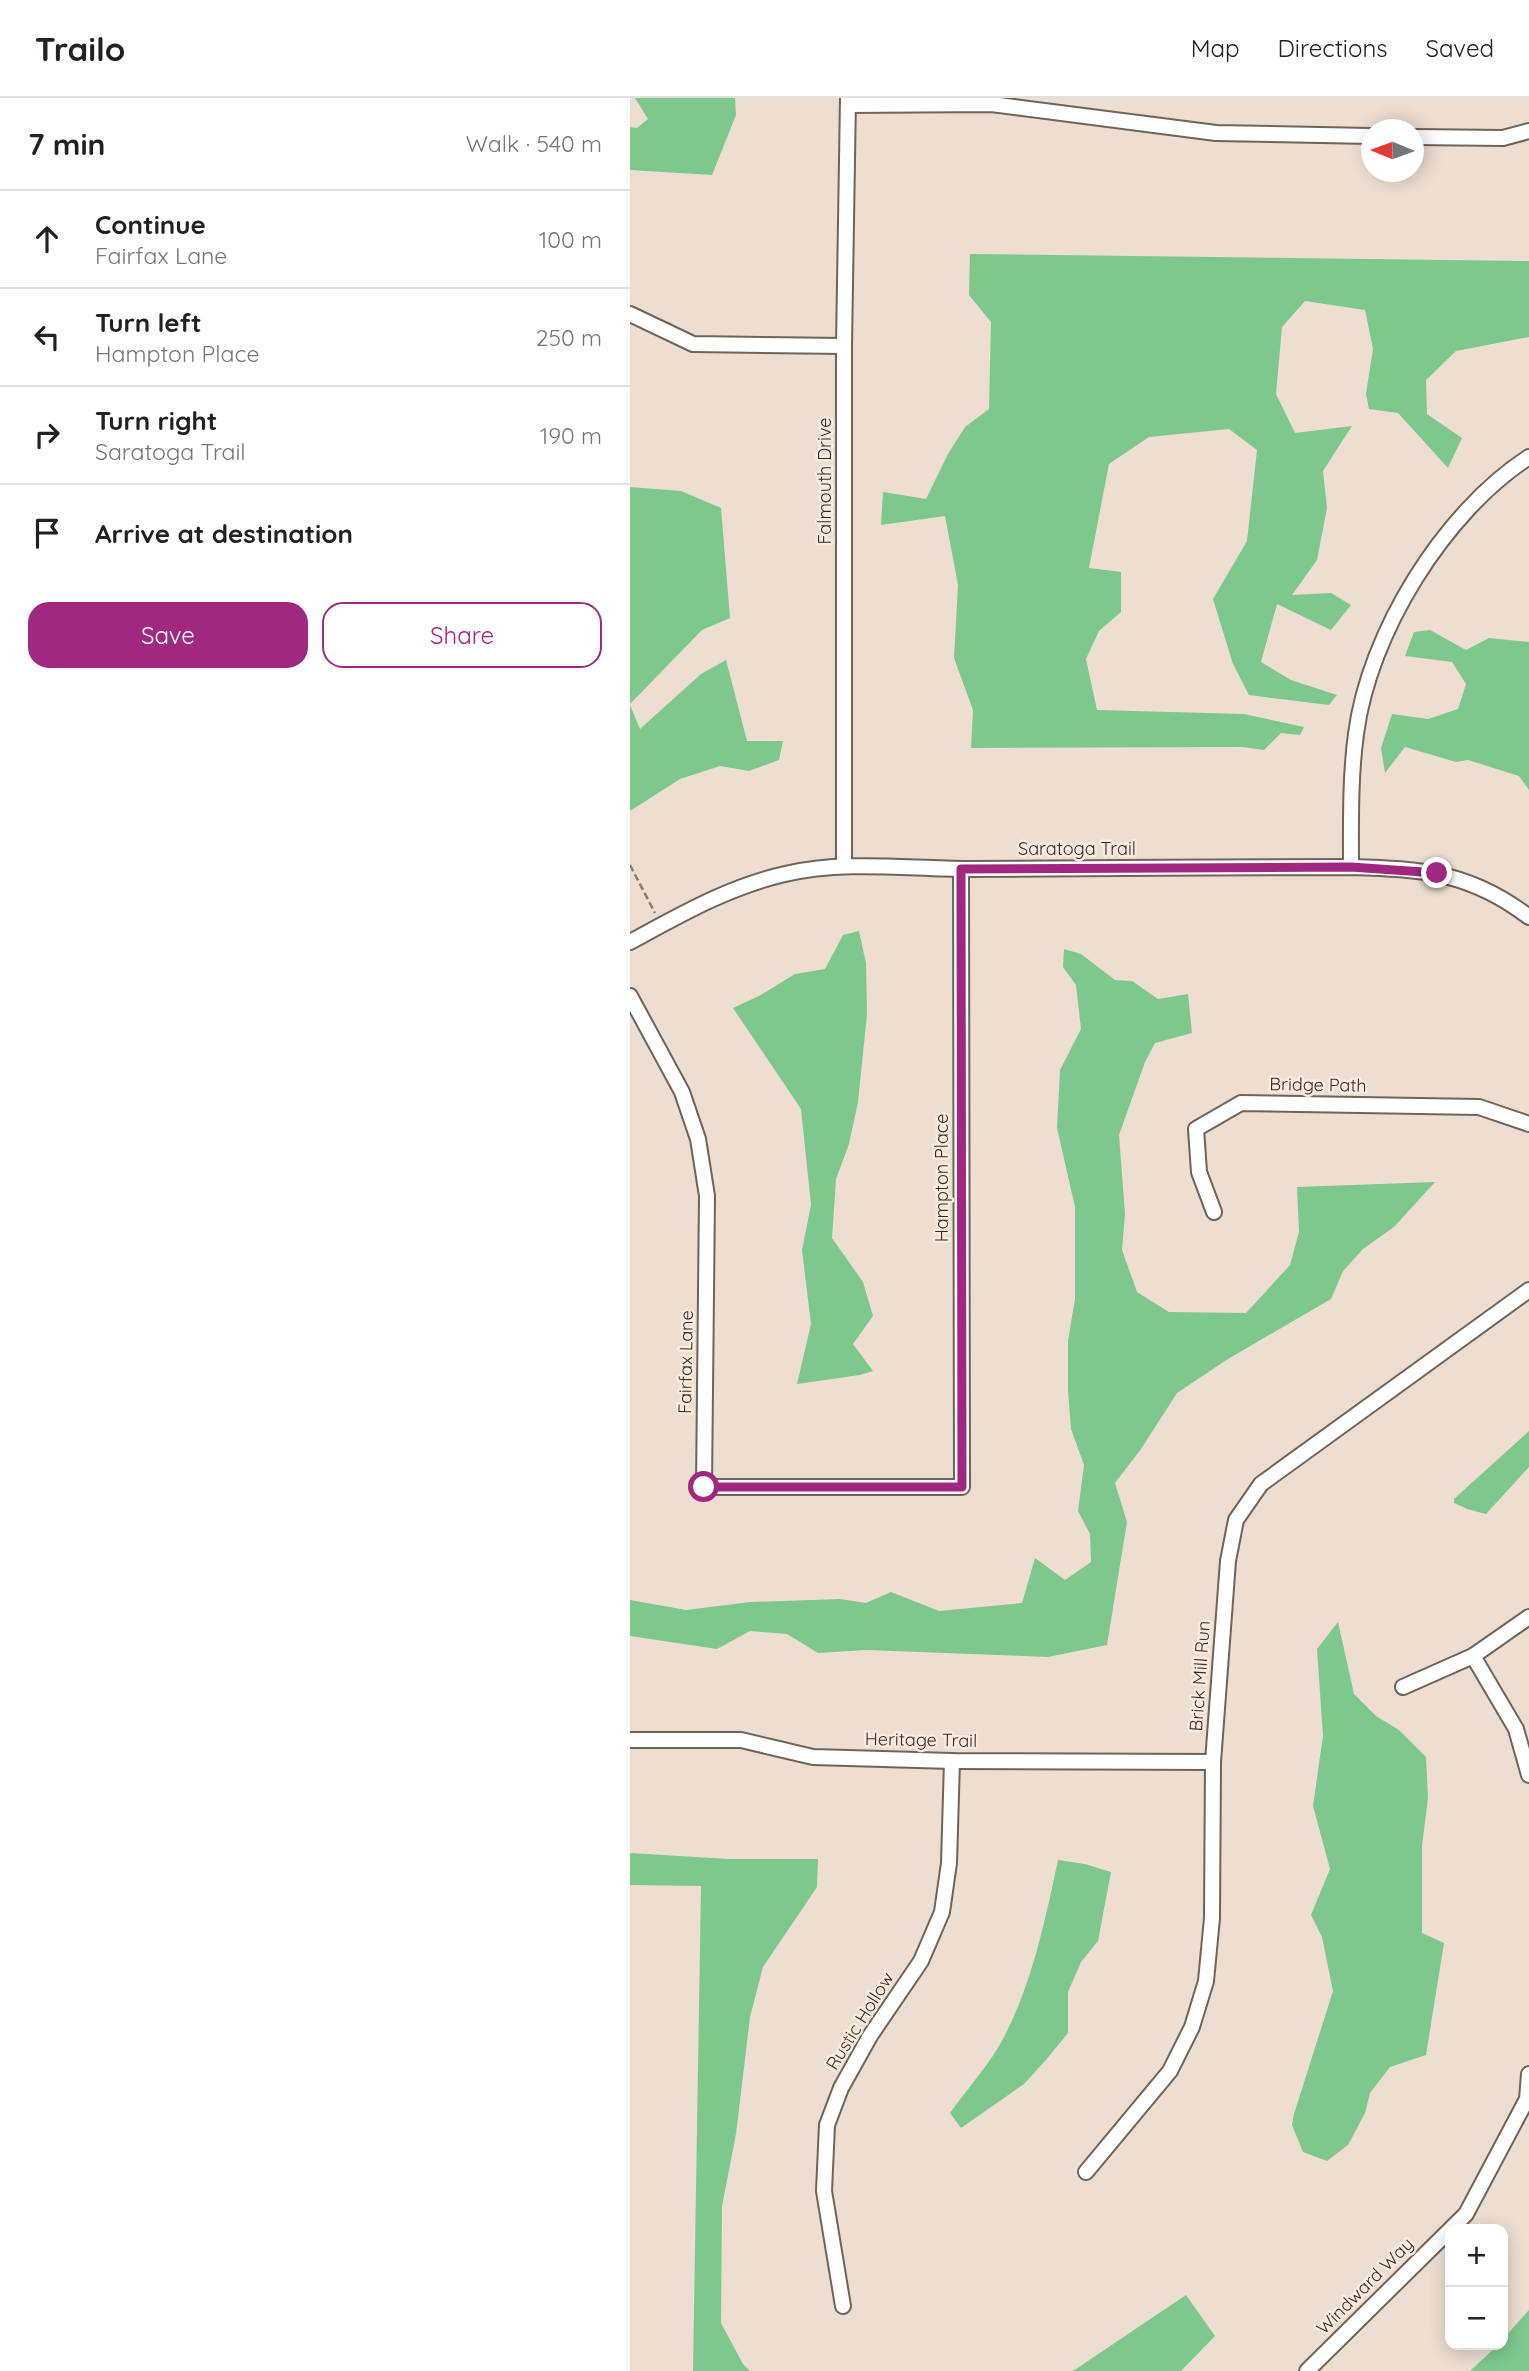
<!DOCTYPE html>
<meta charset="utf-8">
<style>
body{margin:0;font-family:Quicksand,sans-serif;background:#f6f6f6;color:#202124}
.controls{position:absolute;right:21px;bottom:21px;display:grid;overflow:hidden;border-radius:14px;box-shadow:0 4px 18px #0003}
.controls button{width:63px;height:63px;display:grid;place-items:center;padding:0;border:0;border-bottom:2px solid #e0e0e0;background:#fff;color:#202124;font:35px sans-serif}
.compass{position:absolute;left:731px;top:21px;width:63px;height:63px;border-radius:50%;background:#fff;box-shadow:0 4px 18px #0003;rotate:271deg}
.stop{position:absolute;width:21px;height:21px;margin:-16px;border:5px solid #a02880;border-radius:50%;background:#fff}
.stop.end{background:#a02880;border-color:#fff;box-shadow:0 2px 7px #0008}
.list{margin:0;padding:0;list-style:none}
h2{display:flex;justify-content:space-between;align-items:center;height:91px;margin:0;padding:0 28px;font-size:30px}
h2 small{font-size:23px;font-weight:400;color:#757577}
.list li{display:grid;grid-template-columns:46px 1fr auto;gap:21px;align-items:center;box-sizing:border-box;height:98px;padding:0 28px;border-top:2px solid #e0e0e0}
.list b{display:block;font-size:26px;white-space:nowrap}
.list p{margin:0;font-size:23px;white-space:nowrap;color:#757577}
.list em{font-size:23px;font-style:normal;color:#757577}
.actions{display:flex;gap:14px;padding:21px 28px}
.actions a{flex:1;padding:16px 0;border:2px solid #a02880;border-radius:21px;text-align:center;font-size:24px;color:#a02880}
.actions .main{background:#a02880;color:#fff}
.icon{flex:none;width:38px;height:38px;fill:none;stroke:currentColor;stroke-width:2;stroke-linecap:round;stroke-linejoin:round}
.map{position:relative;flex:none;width:899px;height:2273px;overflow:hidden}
header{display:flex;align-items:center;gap:42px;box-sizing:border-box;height:98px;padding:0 35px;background:#fff;border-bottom:2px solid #e0e0e0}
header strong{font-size:33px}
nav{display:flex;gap:38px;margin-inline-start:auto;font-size:24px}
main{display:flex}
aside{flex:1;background:#fff}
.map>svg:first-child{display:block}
.forest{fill:#7ec88e}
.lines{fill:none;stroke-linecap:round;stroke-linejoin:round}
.minor-casing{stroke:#706358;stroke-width:18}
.path{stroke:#887d75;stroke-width:2.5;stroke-dasharray:7 3.5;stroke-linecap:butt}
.minor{stroke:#fff;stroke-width:14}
.route{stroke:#a02880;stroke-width:9}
.labels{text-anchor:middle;stroke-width:5;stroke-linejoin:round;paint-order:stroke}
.street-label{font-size:18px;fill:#312b26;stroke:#fbebdf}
</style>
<header>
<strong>Trailo</strong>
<nav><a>Map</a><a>Directions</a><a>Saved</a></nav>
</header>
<main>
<aside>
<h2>7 min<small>Walk · 540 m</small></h2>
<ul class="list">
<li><svg class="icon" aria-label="ahead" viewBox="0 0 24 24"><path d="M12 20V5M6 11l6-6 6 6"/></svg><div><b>Continue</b><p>Fairfax Lane</p></div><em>100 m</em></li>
<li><svg class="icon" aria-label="left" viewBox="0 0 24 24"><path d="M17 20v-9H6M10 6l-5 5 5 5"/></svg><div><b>Turn left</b><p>Hampton Place</p></div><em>250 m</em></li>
<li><svg class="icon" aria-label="right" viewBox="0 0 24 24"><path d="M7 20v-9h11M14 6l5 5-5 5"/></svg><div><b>Turn right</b><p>Saratoga Trail</p></div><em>190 m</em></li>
<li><svg class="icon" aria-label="arrive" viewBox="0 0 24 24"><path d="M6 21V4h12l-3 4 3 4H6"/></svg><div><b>Arrive at destination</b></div></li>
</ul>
<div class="actions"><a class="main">Save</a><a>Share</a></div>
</aside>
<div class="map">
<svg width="899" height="2273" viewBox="0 0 899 2273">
<rect width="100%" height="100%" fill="#edded1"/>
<g class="forest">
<polygon points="5,0 105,0 106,17 82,77 0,72 0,29 7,30 18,21"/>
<polygon points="340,156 899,163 899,239 826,253 796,282 797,316 832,340 818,370 768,315 739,311 736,296 743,251 735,212 675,203 652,229 646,296 665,335 722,328 693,373 697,410 687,462 662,497 701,495 721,507 701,532 647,506 631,564 661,582 707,597 699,607 619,597 603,566 583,501 617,443 627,352 599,331 519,339 479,366 459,470 491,474 491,514 469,533 456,561 467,612 614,616 674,629 670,637 651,635 634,652 612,649 341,650 343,612 324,560 328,487 315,418 251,427 253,394 296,401 318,356 335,329 359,311 361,224 339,197"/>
<polygon points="0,389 51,393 91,410 100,520 72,532 0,606"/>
<polygon points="800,532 836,552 859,540 899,544 899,692 889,678 838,662 826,664 775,649 755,675 751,650 762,616 798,621 828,611 836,586 822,564 775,558 784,534"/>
<polygon points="96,562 117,643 153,643 149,662 119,673 90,668 50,681 0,713 0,607 10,631 71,576"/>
<polygon points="229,833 236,865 237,916 228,1004 219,1046 206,1081 202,1140 233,1184 243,1218 223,1246 243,1273 230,1277 167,1286 181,1226 172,1152 181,1107 171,1011 103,910 129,898 165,876 195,871 213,837"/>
<polygon points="434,851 451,856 485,882 502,883 528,901 558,896 562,935 525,945 515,964 489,1037 495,1116 492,1152 507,1194 539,1214 616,1215 660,1167 669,1134 667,1089 805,1084 764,1129 733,1151 713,1173 701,1201 598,1261 547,1295 511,1351 485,1385 497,1424 477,1547 418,1559 236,1552 188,1555 157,1536 120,1533 87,1551 0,1538 0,1502 56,1512 121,1504 210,1501 236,1505 261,1494 309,1513 392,1505 405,1460 435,1482 461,1464 460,1436 448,1413 454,1367 441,1331 438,1292 438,1243 445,1201 445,1109 427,1030 430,972 451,931 446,887 433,869"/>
<polygon points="899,1333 899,1369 856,1416 837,1411 824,1405 824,1401"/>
<polygon points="708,1524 724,1596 746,1618 769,1632 796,1659 798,1700 792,1748 792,1835 814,1845 796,1957 760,1969 740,1995 735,2015 718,2047 697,2063 673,2054 662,2027 664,2016 703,1893 692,1839 681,1817 700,1771 683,1708 693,1638 687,1551"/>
<polygon points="0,1755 98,1761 188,1761 187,1789 133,1869 120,1919 106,2036 92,2108 91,2225 113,2266 120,2273 63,2273 71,1788 0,1787"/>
<path d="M428,1762L455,1766L481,1774L468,1843L451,1864L438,1894V1935L415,1963L394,1986L331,2030L320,2015C337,1991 359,1967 373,1941C402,1886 415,1823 428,1762Z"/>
<polygon points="556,2197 585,2238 551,2273 443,2273"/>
<polygon points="899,2212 899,2273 840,2273 868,2247 873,2247 873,2241"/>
</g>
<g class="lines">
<defs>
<g id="minor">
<polyline points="218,7 361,6 586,35 741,38"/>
<polyline points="783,39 873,40 899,33"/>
<polyline points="0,216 63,246 214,248"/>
<polyline points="214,767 214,248 218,0"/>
<path d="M721,769C721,725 720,680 726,636C739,535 814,414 899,359"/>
<path d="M0,844C50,817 98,789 155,776C216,762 277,771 339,771C466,770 594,769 721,769C792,771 840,774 899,819"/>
<polyline points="0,898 52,994 68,1041 77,1098 74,1389 332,1389 331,771"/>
<polyline points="584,1114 569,1074 566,1031 611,1005 849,1009 899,1026"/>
<polyline points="843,1558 886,1631 899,1677"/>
<polyline points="773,1589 843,1558 899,1519"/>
<polyline points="0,1642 111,1642 183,1659 322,1663 583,1664"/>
<polyline points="456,2074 540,1973 562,1929 576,1883 582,1820 583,1664 598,1463 606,1422 631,1386 899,1192"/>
<polyline points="213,2208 194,2093 197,2027 211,1990 240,1938 291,1863 312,1814 319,1765 322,1663"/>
<polyline points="677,2273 836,2116 897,2001 899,1976"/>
</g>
</defs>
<use href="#minor" class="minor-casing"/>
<polyline class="path" points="0,767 25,815"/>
<use href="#minor" class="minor"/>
</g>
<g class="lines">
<polyline class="route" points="74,1389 332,1389 331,771 721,769 807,775"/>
</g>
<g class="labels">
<g class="street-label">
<text transform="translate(195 383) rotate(-90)" y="6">Falmouth Drive</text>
<text x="447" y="757">Saratoga Trail</text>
<text transform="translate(688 987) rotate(1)" y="6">Bridge Path</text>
<text transform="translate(312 1080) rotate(-90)" y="6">Hampton Place</text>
<text transform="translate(56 1264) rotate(-89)" y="6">Fairfax Lane</text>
<text transform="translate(570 1578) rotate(-86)" y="6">Brick Mill Run</text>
<text transform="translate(291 1642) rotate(1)" y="6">Heritage Trail</text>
<text transform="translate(230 1923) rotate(-58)" y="6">Rustic Hollow</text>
<text transform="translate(735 2188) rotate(-45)" y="6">Windward Way</text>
</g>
</g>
</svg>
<div class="controls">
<button>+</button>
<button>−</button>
</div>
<svg class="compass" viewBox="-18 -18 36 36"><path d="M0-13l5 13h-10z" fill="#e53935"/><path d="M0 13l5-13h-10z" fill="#757577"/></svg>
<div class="stop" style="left:74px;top:1389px"></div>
<div class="stop end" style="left:807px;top:775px"></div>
</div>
</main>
